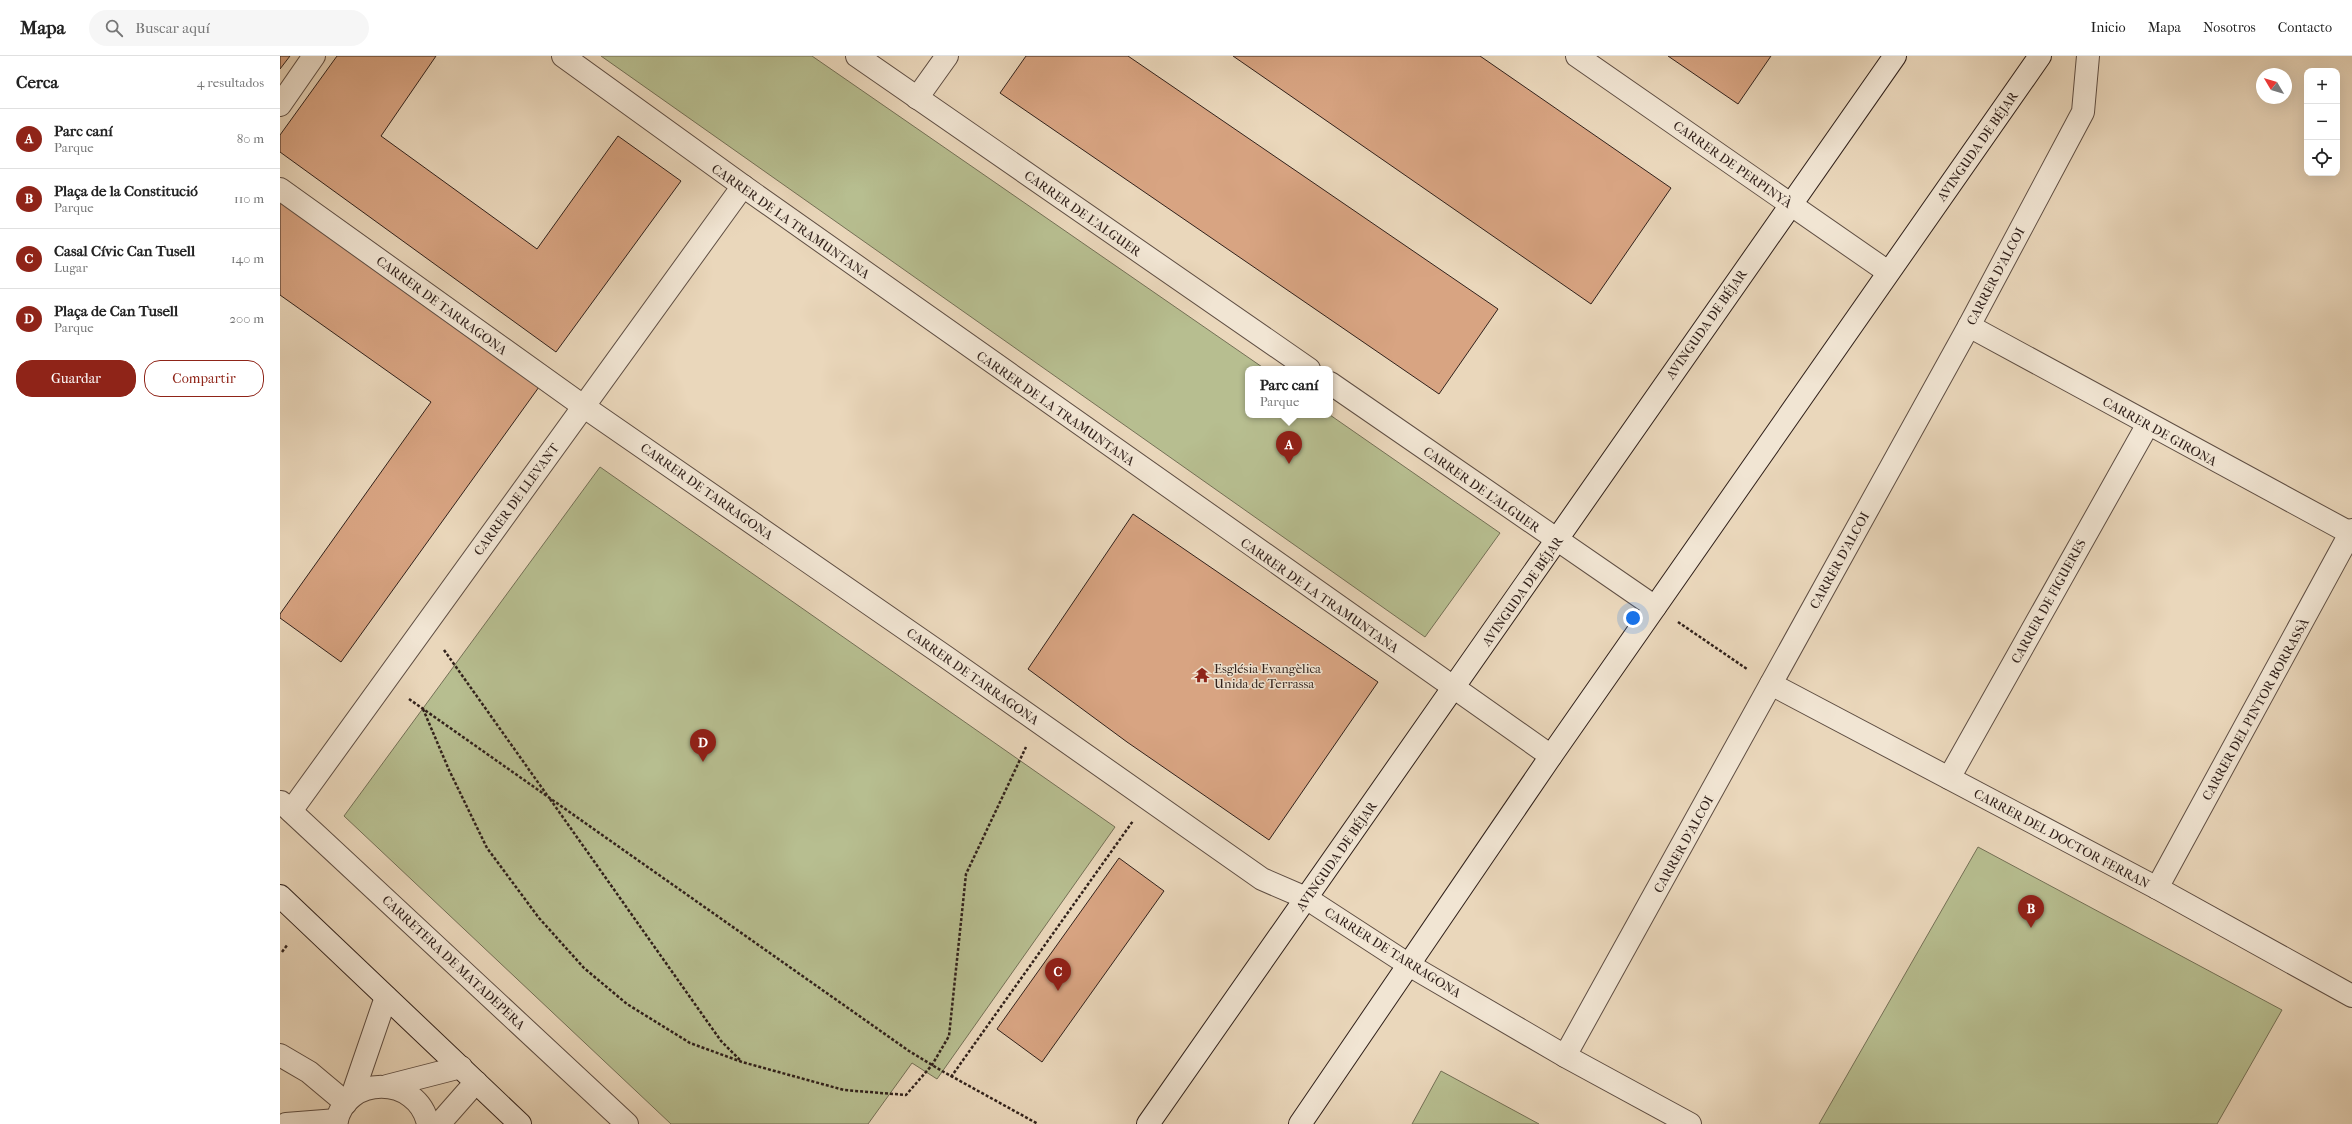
<!DOCTYPE html>
<html lang="es">
<meta charset="utf-8">
<style>
body{margin:0;font-family:"IM FELL French Canon",serif;background:#f6f6f6;color:#222}
.controls{position:absolute;right:12px;top:12px;display:grid;overflow:hidden;border-radius:8px;box-shadow:0 4px 16px #0002}
.controls button{width:36px;height:36px;display:grid;place-items:center;padding:0;border:0;border-bottom:1px solid #e0e0e0;background:#fff;color:#222;font:20px sans-serif}
.compass{position:absolute;left:1976px;top:12px;width:36px;height:36px;border-radius:50%;background:#fff;box-shadow:0 4px 16px #0002;rotate:308deg}
.you{position:absolute;left:1353px;top:562px;width:14px;height:14px;margin:-10px;border:3px solid #fff;border-radius:50%;background:#1a73e8;box-shadow:0 0 0 6px #1a73e833}
.badge{display:grid;place-items:center;width:26px;height:26px;border-radius:50%;background:#8f2418;color:#fff;font-size:13px;font-weight:700}
.pin{position:absolute;translate:-50% -33px;filter:drop-shadow(0 1px 2px #0008)}
.pin::after{content:'';position:absolute;top:21px;width:14px;height:12px;background:inherit;clip-path:polygon(0 0,100% 0,50% 100%)}
.popup{position:absolute;left:965px;top:310px;width:88px;height:52px;box-sizing:border-box;display:grid;place-content:center;border-radius:8px;background:#fff;filter:drop-shadow(0 1px 3px #0005);font-size:13px;white-space:nowrap;color:#767676}
.popup b{font-size:15px;color:#222}
.popup::after{content:'';position:absolute;left:50%;top:100%;margin-left:-8px;border:8px solid transparent;border-top-color:#fff}
.list{margin:0;padding:0;list-style:none}
h2{display:flex;justify-content:space-between;align-items:center;height:52px;margin:0;padding:0 16px;font-size:17px}
h2 small{font-size:13px;font-weight:400;color:#767676}
.list li{display:grid;grid-template-columns:26px 1fr auto;gap:12px;align-items:center;box-sizing:border-box;height:60px;padding:0 16px;border-top:1px solid #e0e0e0}
.list b{display:block;font-size:15px;white-space:nowrap}
.list p{margin:0;font-size:13px;white-space:nowrap;color:#767676}
.list em{font-size:13px;font-style:normal;color:#767676}
.actions{display:flex;gap:8px;padding:12px 16px}
.actions a{flex:1;padding:9px 0;border:1px solid #8f2418;border-radius:16px;text-align:center;font-size:14px;color:#8f2418}
.actions .main{background:#8f2418;color:#fff}
.icon{flex:none;width:22px;height:22px;fill:none;stroke:currentColor;stroke-width:2;stroke-linecap:round;stroke-linejoin:round}
.map{position:relative;flex:none;width:2072px;height:1068px;overflow:hidden}
header{display:flex;align-items:center;gap:24px;box-sizing:border-box;height:56px;padding:0 20px;background:#fff;border-bottom:1px solid #e0e0e0}
header strong{font-size:19px}
nav{display:flex;gap:22px;margin-inline-start:auto;font-size:14px}
.search{width:280px;height:36px;background:#f6f6f6;display:flex;align-items:center;gap:10px;box-sizing:border-box;padding:0 14px;border-radius:22px;color:#767676;font-size:15px}
main{display:flex}
aside{flex:1;background:#fff}
.map>svg:first-child{display:block}
.green{fill:#b7be90;stroke:#747056}
.building{fill:#d8a482;stroke:#31211b}
.lines{fill:none;stroke-linecap:round;stroke-linejoin:round}
.street-casing{stroke:#5f4e43;stroke-width:24}
.secondary-casing{stroke:#31211b;stroke-width:24}
.path{stroke:#31211b;stroke-width:2.5;stroke-dasharray:3 2;stroke-linecap:butt}
.street{stroke:#f1e5d3;stroke-width:22}
.secondary{stroke:#f1e5d3;stroke-width:22}
.labels{text-anchor:middle;stroke-width:3;stroke-linejoin:round;paint-order:stroke}
.street-label{font-size:13px;fill:#31211b;stroke:#f1e5d3}
.poi-label{font-size:13px;fill:#31211b;stroke:#f1e5d3;text-anchor:start}
</style>
<header>
<strong>Mapa</strong>
<div class="search"><svg class="icon" aria-label="search" viewBox="0 0 24 24"><circle cx="10" cy="10" r="6"/><path d="M15 15l6 6"/></svg>Buscar aquí</div>
<nav><a>Inicio</a><a>Mapa</a><a>Nosotros</a><a>Contacto</a></nav>
</header>
<main>
<aside>
<h2>Cerca<small>4 resultados</small></h2>
<ul class="list">
<li><span class="badge">A</span><div><b>Parc caní</b><p>Parque</p></div><em>80 m</em></li>
<li><span class="badge">B</span><div><b>Plaça de la Constitució</b><p>Parque</p></div><em>110 m</em></li>
<li><span class="badge">C</span><div><b>Casal Cívic Can Tusell</b><p>Lugar</p></div><em>140 m</em></li>
<li><span class="badge">D</span><div><b>Plaça de Can Tusell</b><p>Parque</p></div><em>200 m</em></li>
</ul>
<div class="actions"><a class="main">Guardar</a><a>Compartir</a></div>
</aside>
<div class="map">
<svg width="2072" height="1068" viewBox="0 0 2072 1068">
<rect width="100%" height="100%" fill="#ead7bb"/>
<filter id="stains"><feTurbulence type="fractalNoise" baseFrequency=".005" numOctaves="4"/><feColorMatrix values="0 0 0 0 .2 0 0 0 0 .09 0 0 0 0 .02 0 0 0 .5 -.17"/></filter>
<radialGradient id="worn" r=".72"><stop offset=".6" stop-color="#630" stop-opacity="0"/><stop offset="1" stop-color="#630" stop-opacity=".3"/></radialGradient>
<g class="green">
<polygon points="321,0 532,0 985,313 968,313 968,359 1050,359 1220,477 1145,581"/>
<polygon points="320,411 835,771 657,1023 632,1007 588,1068 391,1068 64,760"/>
<polygon points="1698,791 2002,954 1937,1068 1539,1068"/>
<polygon points="1161,1015 1259,1068 1132,1068"/>
</g>
<g class="building">
<polygon points="0,0 10,0 0,13"/>
<polygon points="57,0 156,0 101,80 257,193 338,80 401,125 276,296 0,96 0,79"/>
<polygon points="746,0 848,0 1218,253 1159,338 720,37"/>
<polygon points="953,0 1200,0 1391,132 1311,248"/>
<polygon points="1388,0 1491,0 1458,48"/>
<polygon points="0,146 259,331 61,606 0,562 0,558 151,346 0,239"/>
<polygon points="853,458 1098,626 989,784 847,686 748,613"/>
<polygon points="839,802 884,835 762,1006 717,973"/>
</g>
<g class="lines">
<defs>
<g id="street">
<polyline points="283,0 463,130 1271,700"/>
<polyline points="577,0 1029,313"/>
<polyline points="1297,0 1608,216"/>
<polyline points="637,42 667,0"/>
<polyline points="0,49 34,0"/>
<polyline points="0,133 303,350 666,601 982,823 1026,842 1129,909 1285,1000 1410,1068"/>
<polyline points="1689,270 2072,478"/>
<polyline points="1050,327 1375,551"/>
<polyline points="1491,628 1877,832 2072,940"/>
<polyline points="1669,722 1868,368"/>
<polyline points="1,746 347,1068"/>
<polyline points="11,755 463,130"/>
<polyline points="1877,832 2072,474"/>
<polyline points="0,999 29,1016 66,1047"/>
<polyline points="1285,1000 1689,270 1803,56 1808,0"/>
<polyline points="107,1030 181,1011"/>
<polyline points="72,1040 106,941"/>
<polyline points="6,1068 57,1064"/>
<path d="M56,1068C65,1018 138,1019 148,1068"/>
<polyline points="159,1068 196,1026"/>
</g>
<g id="secondary">
<polyline points="0,840 240,1068"/>
<polyline points="868,1068 1615,0"/>
<polyline points="1020,1068 1271,700 1760,0"/>
</g>
</defs>
<use href="#street" class="street-casing"/>
<use href="#secondary" class="secondary-casing"/>
<g class="path">
<polyline points="1398,566 1467,613"/>
<polyline points="164,594 267,739"/>
<polyline points="129,643 629,995 662,1015 758,1068"/>
<polyline points="143,653 169,714 207,792 259,862 304,912 347,948 410,987 462,1006 564,1034 626,1039 652,1009 669,980 686,818 746,691"/>
<polyline points="270,743 441,985 460,1004"/>
<polyline points="2,896 8,888"/>
<polyline points="671,1021 853,765"/>
</g>
<use href="#street" class="street"/>
<use href="#secondary" class="secondary"/>
</g>
<defs>
<symbol id="temple-bare" viewBox="-9 -9 18 18"><path d="M0-6L5-2H3V0L6.5 2.5H4V6H1.5V3h-3V6H-4V2.5H-6.5L-3 0V-2H-5Z" fill="#8f2418" stroke="#f1e5d3" stroke-width="2.5" paint-order="stroke"/></symbol>
</defs>
<g fill-rule="evenodd">
<use href="#temple-bare" x="911" y="608" width="22" height="22"/>
</g>
<g class="labels">
<g class="street-label">
<text transform="translate(1697 90) rotate(-55)" y="5">AVINGUDA DE BÉJAR</text>
<text transform="translate(1453 108) rotate(35)" y="5">CARRER DE PERPINYÀ</text>
<text transform="translate(803 157) rotate(35)" y="5">CARRER DE L'ALGUER</text>
<text transform="translate(511 165) rotate(35)" y="5">CARRER DE LA TRAMUNTANA</text>
<text transform="translate(1715 220) rotate(-62)" y="5">CARRER D'ALCOI</text>
<text transform="translate(162 249) rotate(36)" y="5">CARRER DE TARRAGONA</text>
<text transform="translate(1426 268) rotate(-55)" y="5">AVINGUDA DE BÉJAR</text>
<text transform="translate(776 352) rotate(35)" y="5">CARRER DE LA TRAMUNTANA</text>
<text transform="translate(1880 375) rotate(29)" y="5">CARRER DE GIRONA</text>
<text transform="translate(1202 433) rotate(35)" y="5">CARRER DE L'ALGUER</text>
<text transform="translate(427 435) rotate(35)" y="5">CARRER DE TARRAGONA</text>
<text transform="translate(236 443) rotate(-54)" y="5">CARRER DE LLEVANT</text>
<text transform="translate(1559 504) rotate(-61)" y="5">CARRER D'ALCOI</text>
<text transform="translate(1242 535) rotate(-55)" y="5">AVINGUDA DE BÉJAR</text>
<text transform="translate(1040 539) rotate(35)" y="5">CARRER DE LA TRAMUNTANA</text>
<text transform="translate(1768 545) rotate(-61)" y="5">CARRER DE FIGUERES</text>
<text transform="translate(693 620) rotate(35)" y="5">CARRER DE TARRAGONA</text>
<text transform="translate(1975 653) rotate(-61)" y="5">CARRER DEL PINTOR BORRASSÀ</text>
<text transform="translate(1782 782) rotate(28)" y="5">CARRER DEL DOCTOR FERRAN</text>
<text transform="translate(1403 788) rotate(-61)" y="5">CARRER D'ALCOI</text>
<text transform="translate(1056 800) rotate(-55)" y="5">AVINGUDA DE BÉJAR</text>
<text transform="translate(1113 896) rotate(32)" y="5">CARRER DE TARRAGONA</text>
<text transform="translate(174 906) rotate(43)" y="5">CARRETERA DE MATADEPERA</text>
</g>
<g class="poi-label">
<text x="934" y="617">Església Evangèlica<tspan x="934" dy="15">Unida de Terrassa</tspan></text>
</g>
</g>
<rect width="100%" height="100%" filter="url(#stains)"/>
<rect width="100%" height="100%" fill="url(#worn)"/>
</svg>
<div class="controls">
<button>+</button>
<button>−</button>
<button><svg class="icon" aria-label="locate" viewBox="0 0 24 24"><circle cx="12" cy="12" r="6"/><path d="M12 2v4M12 18v4M2 12h4M18 12h4"/></svg></button>
</div>
<svg class="compass" viewBox="-18 -18 36 36"><path d="M0-13l5 13h-10z" fill="#e53935"/><path d="M0 13l5-13h-10z" fill="#767676"/></svg>
<div class="you"></div>
<div class="pin badge" style="left:1009px;top:408px">A</div>
<div class="popup"><b>Parc caní</b>Parque</div>
<div class="pin badge" style="left:1751px;top:872px">B</div>
<div class="pin badge" style="left:778px;top:935px">C</div>
<div class="pin badge" style="left:423px;top:706px">D</div>
</div>
</main>
